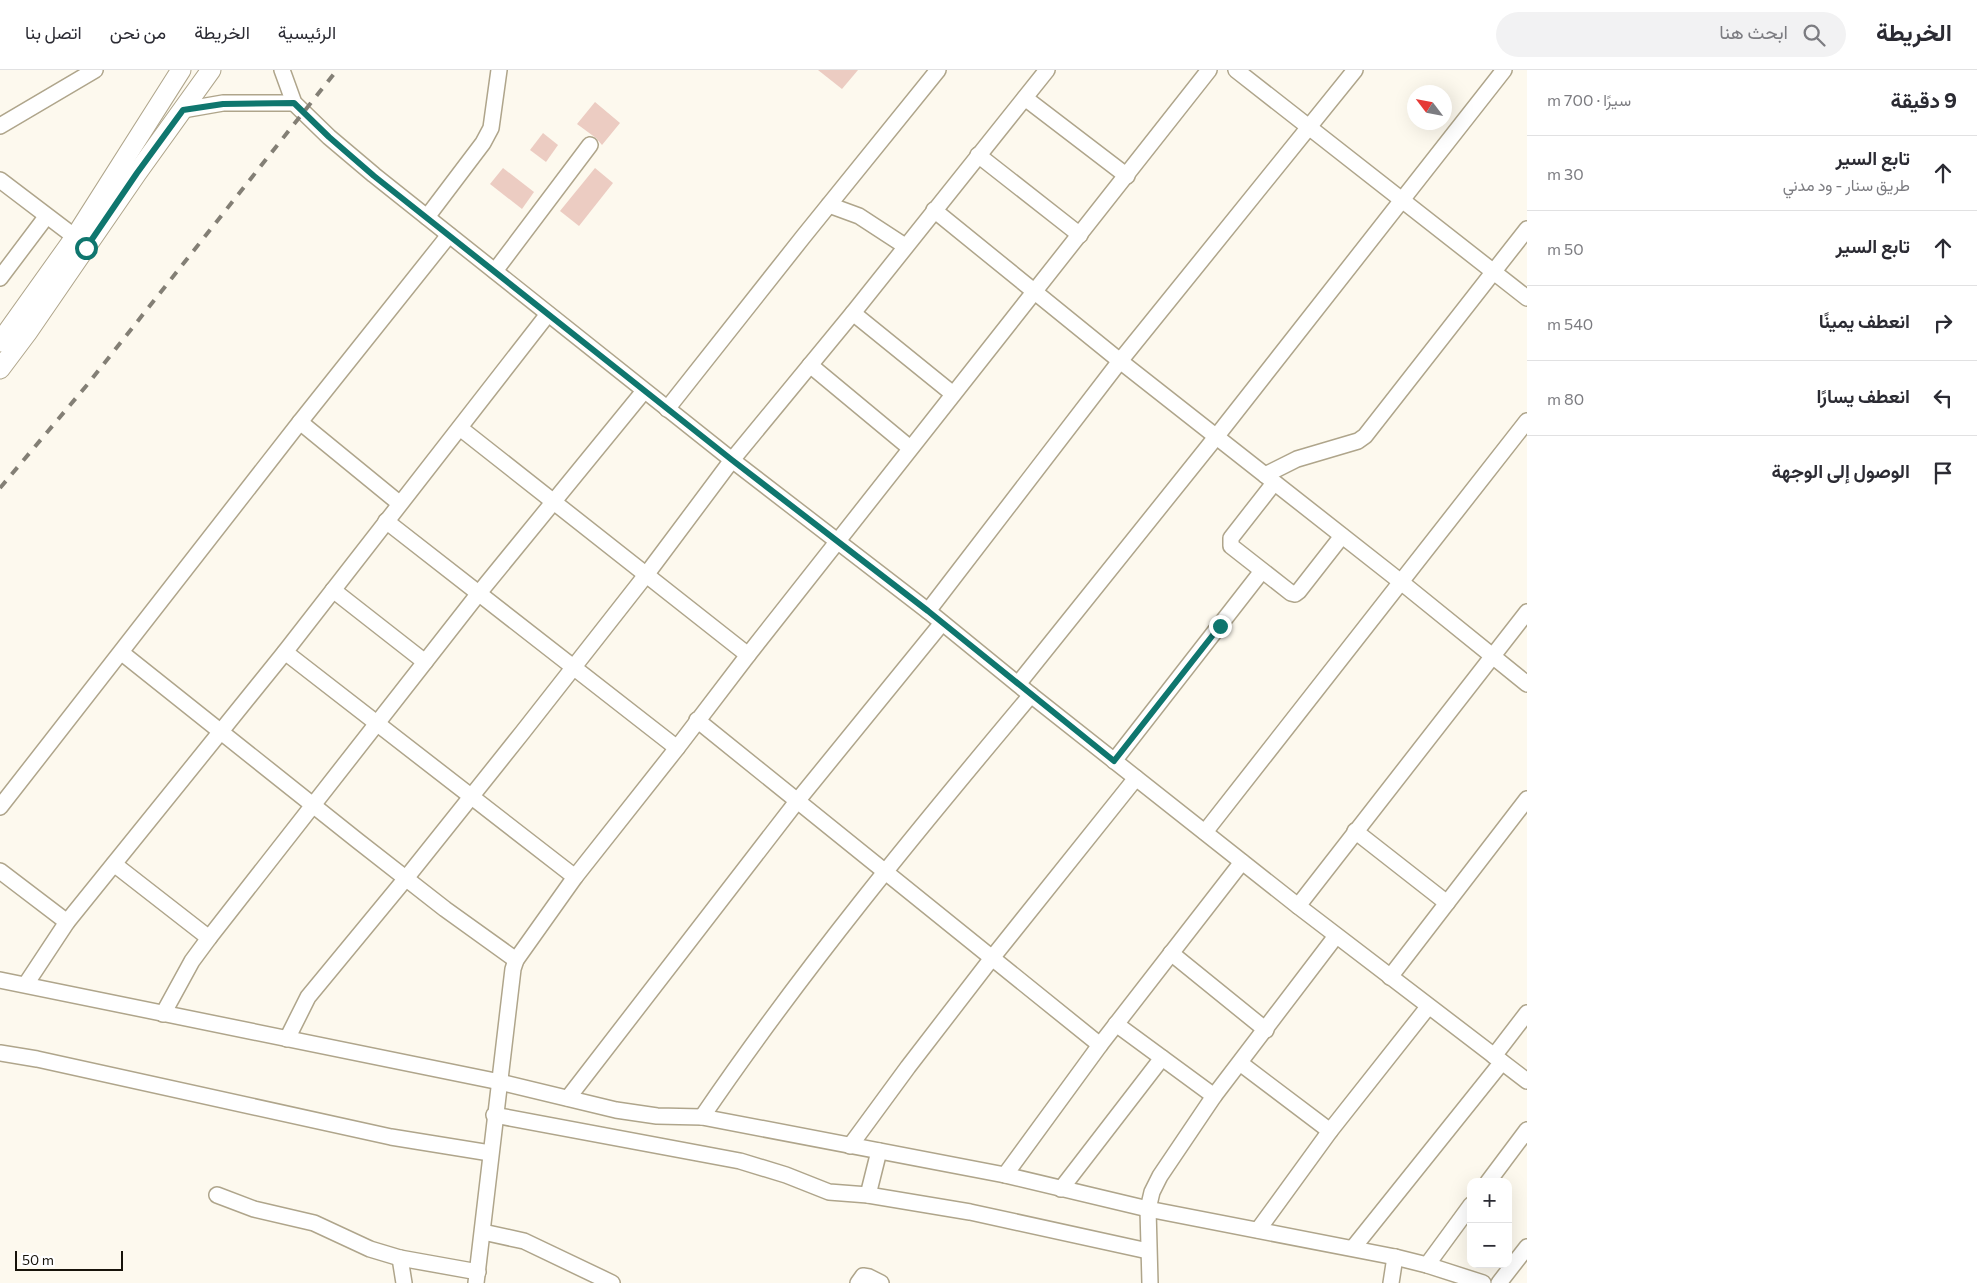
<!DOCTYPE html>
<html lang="ar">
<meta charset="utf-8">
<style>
body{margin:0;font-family:Commissioner,Vazirmatn,sans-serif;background:#f2f2f3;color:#2b2b33;direction:rtl}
.controls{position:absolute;right:15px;bottom:15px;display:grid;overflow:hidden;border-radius:10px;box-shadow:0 5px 20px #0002}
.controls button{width:45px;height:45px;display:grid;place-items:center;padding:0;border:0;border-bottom:1px solid #e1e1e2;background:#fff;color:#2b2b33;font:25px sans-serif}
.compass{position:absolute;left:1407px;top:15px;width:45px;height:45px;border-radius:50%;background:#fff;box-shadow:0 5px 20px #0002;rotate:302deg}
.scale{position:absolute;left:15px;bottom:12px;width:108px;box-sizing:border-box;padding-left:5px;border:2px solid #17130a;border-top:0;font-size:14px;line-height:18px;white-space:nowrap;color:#17130a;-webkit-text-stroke:4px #fff;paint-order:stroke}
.stop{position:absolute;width:15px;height:15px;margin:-11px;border:4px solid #0f766e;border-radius:50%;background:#fff}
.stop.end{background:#0f766e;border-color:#fff;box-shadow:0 1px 5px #0008}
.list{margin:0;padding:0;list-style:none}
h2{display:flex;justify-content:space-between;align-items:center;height:65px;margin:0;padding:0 20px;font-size:21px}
h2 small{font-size:16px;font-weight:400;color:#7c7c81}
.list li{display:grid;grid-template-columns:32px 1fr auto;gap:15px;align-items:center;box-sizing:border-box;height:75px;padding:0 20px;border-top:1px solid #e1e1e2}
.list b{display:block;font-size:19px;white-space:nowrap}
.list p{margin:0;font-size:16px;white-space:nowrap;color:#7c7c81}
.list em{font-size:16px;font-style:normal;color:#7c7c81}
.icon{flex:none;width:28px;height:28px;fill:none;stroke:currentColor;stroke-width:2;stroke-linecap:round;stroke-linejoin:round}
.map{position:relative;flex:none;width:1527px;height:1213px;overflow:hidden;direction:ltr}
header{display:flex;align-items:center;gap:30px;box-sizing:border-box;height:70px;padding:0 25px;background:#fff;border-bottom:1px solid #e1e1e2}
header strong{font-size:24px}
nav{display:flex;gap:28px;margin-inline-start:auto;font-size:18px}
.search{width:350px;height:45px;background:#f2f2f3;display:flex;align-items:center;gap:12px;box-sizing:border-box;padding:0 18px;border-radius:28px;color:#7c7c81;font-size:19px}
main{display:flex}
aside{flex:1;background:#fff}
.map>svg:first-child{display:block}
.building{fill:#ecccc2}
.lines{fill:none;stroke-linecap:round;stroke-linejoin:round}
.minor-casing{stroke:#afa58b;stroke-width:18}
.major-casing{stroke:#afa58b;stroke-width:21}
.minor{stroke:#fff;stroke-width:15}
.major{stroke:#fff;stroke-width:19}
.rail{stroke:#837f75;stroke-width:4;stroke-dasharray:9 9;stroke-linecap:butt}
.route{stroke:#0f766e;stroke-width:6}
</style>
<header>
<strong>الخريطة</strong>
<div class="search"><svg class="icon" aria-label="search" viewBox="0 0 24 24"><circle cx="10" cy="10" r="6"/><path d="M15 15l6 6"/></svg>ابحث هنا</div>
<nav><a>الرئيسية</a><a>الخريطة</a><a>من نحن</a><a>اتصل بنا</a></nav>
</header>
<main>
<aside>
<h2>9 دقيقة<small>سيرًا · 700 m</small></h2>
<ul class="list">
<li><svg class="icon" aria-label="ahead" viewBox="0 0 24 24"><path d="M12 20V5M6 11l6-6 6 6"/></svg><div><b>تابع السير</b><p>طريق سنار - ود مدني</p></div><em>30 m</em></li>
<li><svg class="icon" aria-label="ahead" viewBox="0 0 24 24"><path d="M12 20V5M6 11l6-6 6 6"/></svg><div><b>تابع السير</b></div><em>50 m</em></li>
<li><svg class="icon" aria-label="right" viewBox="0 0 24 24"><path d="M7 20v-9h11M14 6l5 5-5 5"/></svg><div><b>انعطف يمينًا</b></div><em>540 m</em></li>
<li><svg class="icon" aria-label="left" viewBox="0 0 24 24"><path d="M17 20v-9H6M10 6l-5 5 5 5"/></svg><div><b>انعطف يسارًا</b></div><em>80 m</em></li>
<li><svg class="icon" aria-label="arrive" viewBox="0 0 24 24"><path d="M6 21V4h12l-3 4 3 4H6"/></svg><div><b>الوصول إلى الوجهة</b></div></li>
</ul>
</aside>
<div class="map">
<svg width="1527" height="1213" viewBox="0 0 1527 1213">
<rect width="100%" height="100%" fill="#fdf9ee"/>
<g class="building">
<polygon points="818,0 858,0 842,19"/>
<polygon points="595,32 620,53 602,75 596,68 577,54"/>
<polygon points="543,63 558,75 546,92 530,80"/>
<polygon points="503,98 534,122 522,139 490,114"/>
<polygon points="595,98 613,113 579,156 560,141"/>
</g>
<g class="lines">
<defs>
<g id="minor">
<polyline points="282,0 294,33 329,67 374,105 732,390 928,541 1031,625 1298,836 1527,1011"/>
<polyline points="1236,0 1527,228"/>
<polyline points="1025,28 1127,106"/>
<polyline points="183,40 223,33 294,33"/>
<polyline points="0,56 95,0"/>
<polyline points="978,85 1080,165"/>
<polyline points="0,110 75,167"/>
<polyline points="829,135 859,146 905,176"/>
<polyline points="934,140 1120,291 1401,512 1527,614"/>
<polyline points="427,147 483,73 491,58 499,0"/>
<polyline points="495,201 590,75"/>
<polyline points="0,208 46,147"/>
<polyline points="853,243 953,324"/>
<polyline points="810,295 910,378"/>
<polyline points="667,339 803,167 938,0"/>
<polyline points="300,352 399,433"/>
<polyline points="460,358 748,585"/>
<polyline points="1265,405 1297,389 1358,371 1365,366 1527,159"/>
<polyline points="1274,413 1231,468 1231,476 1291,523 1295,524 1299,521 1342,466"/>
<polyline points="386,451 677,678"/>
<polyline points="333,520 425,592"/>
<polyline points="928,541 1120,291 1355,0"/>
<polyline points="285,582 575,807"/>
<polyline points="122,583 358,771 445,839 516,890"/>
<polyline points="1018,614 1216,367 1504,0"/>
<polyline points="697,650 1100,975"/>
<polyline points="1114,691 1262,501"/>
<polyline points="0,737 300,352 449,165"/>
<polyline points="1355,761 1447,833"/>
<polyline points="1205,762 1527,351"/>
<polyline points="114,794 209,868"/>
<polyline points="0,801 67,852"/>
<polyline points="1298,836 1527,542"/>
<polyline points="1171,883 1266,960"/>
<polyline points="1390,907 1527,729"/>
<polyline points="0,910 500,1012 616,1040 657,1046 702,1047 1005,1105 1148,1139 1395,1187 1427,1195 1483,1213"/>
<polyline points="26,914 67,852 285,582 548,244"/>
<polyline points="163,944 192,891 209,868 479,523 644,321"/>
<polyline points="1116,954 1214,1026"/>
<polyline points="287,969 308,927 407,807 522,663 646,505 732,390 853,243 1047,0"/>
<polyline points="0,983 37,989 391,1067 490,1083"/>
<polyline points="1494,986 1527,943"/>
<polyline points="1240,993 1330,1061"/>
<polyline points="568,1028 798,730 942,553"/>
<polyline points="494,1045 740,1091 786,1105 829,1122 868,1125 970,1142 1148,1181"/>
<path d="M702,1047C803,899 916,762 1031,625"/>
<polyline points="850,1076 908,997 992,888 1136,708"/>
<polyline points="1005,1105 1100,975 1242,792"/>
<polyline points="1488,1112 1527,1060"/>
<polyline points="1061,1119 1162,988"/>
<polyline points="217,1125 254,1139 314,1153 370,1179 400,1188 478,1202"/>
<polyline points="868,1125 879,1081"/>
<polyline points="1258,1160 1330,1061 1428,937"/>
<polyline points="483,1162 524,1171 612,1213"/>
<polyline points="1353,1178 1502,992"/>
<polyline points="400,1188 404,1213"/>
<polyline points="1427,1195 1471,1135"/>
<polyline points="476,1213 513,899 516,890 575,807 677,678 748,585 1209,0"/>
<polyline points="858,1213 863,1206 869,1207 881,1213"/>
<polyline points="1150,1213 1148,1139 1152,1122 1160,1106 1214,1026 1336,866"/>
<polyline points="1391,1213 1395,1187"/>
<polyline points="1499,1213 1527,1177"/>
</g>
<g id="major">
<polyline points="0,272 75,167 181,0"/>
<polyline points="0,299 27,263 137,103 211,0"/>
</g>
</defs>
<use href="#minor" class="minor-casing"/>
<use href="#major" class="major-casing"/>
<use href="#minor" class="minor"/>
<use href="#major" class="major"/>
<polyline class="rail" points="0,418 87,315 337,0"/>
</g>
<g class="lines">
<polyline class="route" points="86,178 137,103 183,40 223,34 294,33 329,67 374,106 732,390 928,541 1114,691 1220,556"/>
</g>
</svg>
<div class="controls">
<button>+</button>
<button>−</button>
</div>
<svg class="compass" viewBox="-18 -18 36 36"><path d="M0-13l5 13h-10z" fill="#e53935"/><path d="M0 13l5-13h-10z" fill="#7c7c81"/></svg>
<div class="scale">50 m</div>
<div class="stop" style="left:86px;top:178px"></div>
<div class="stop end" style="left:1220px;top:556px"></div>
</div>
</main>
